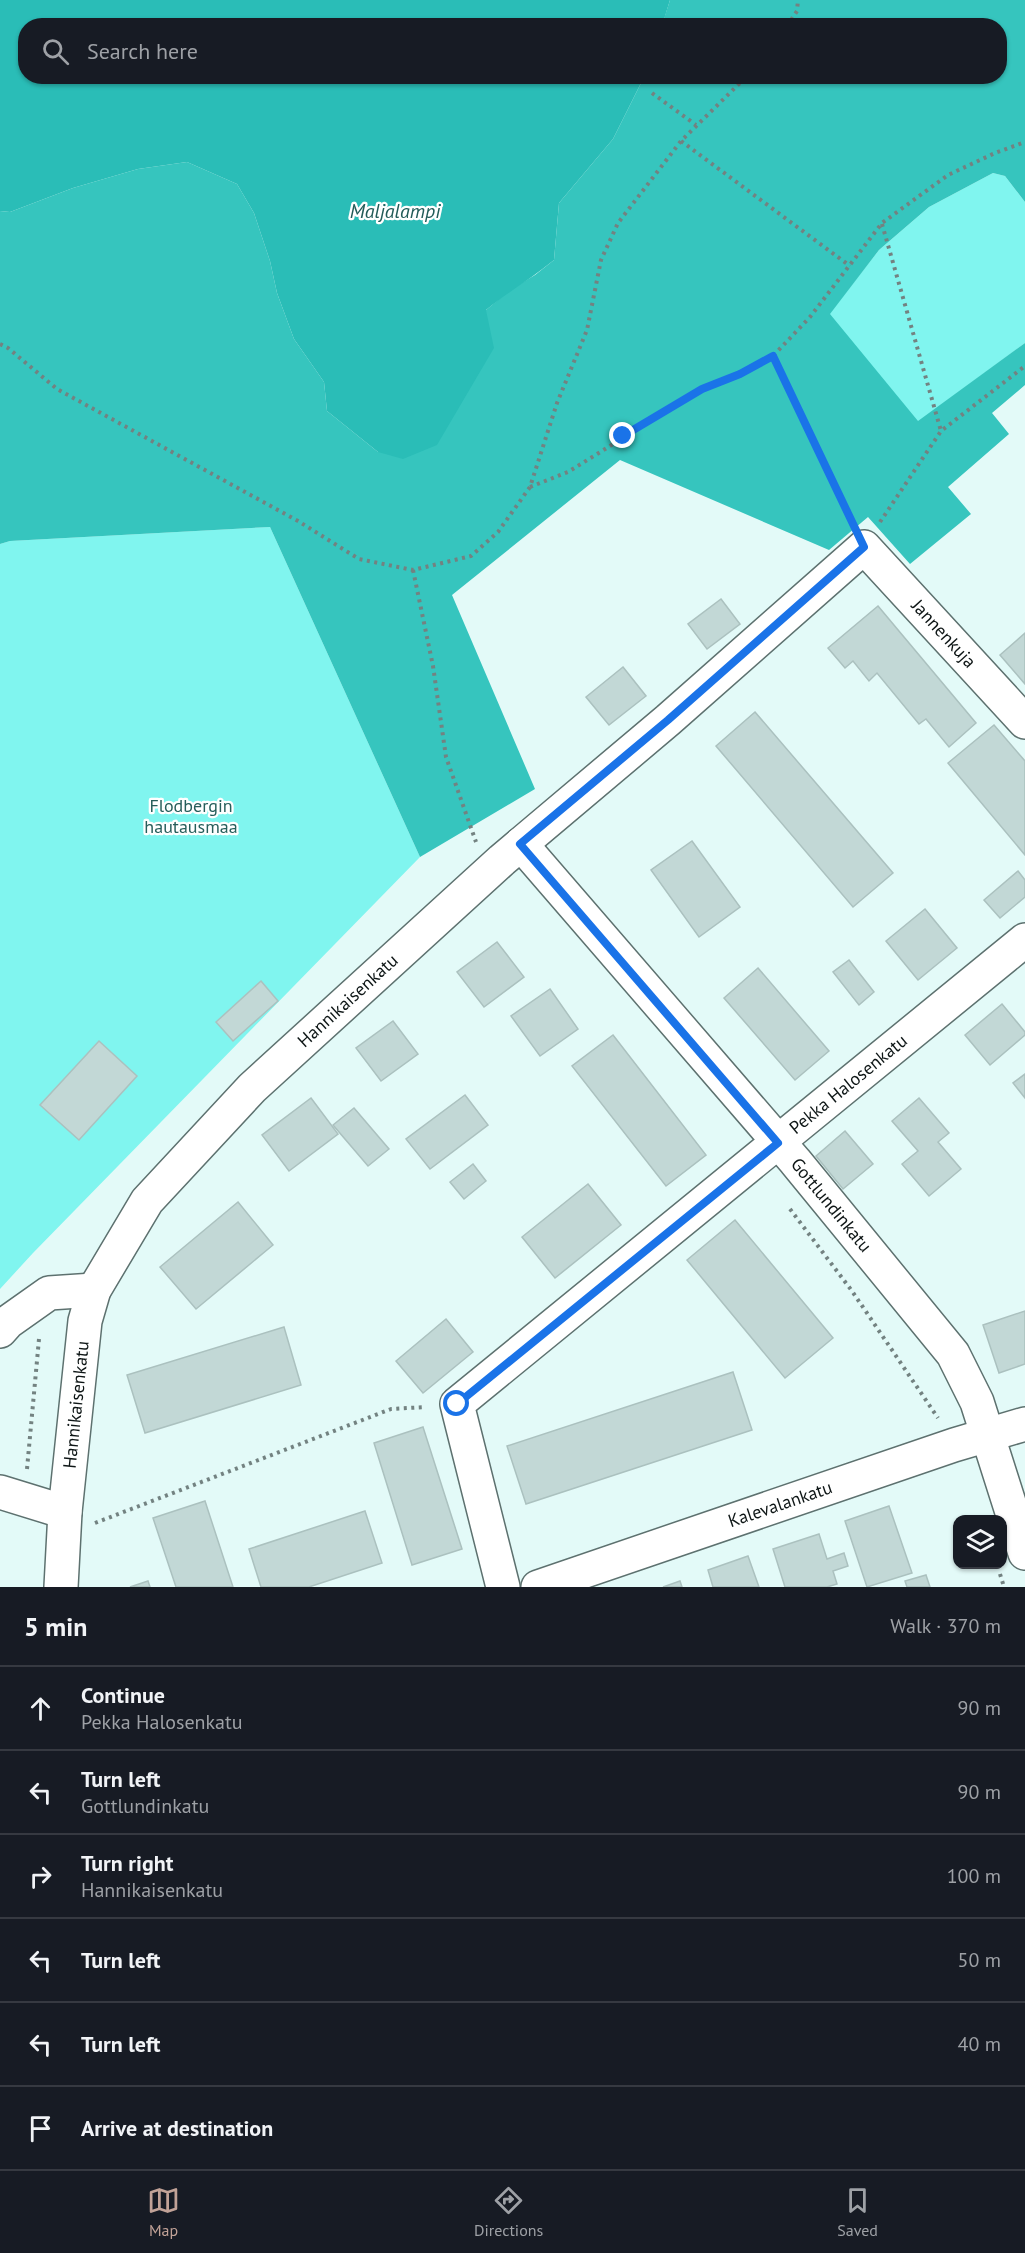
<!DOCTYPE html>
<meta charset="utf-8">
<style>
body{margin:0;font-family:"PT Sans",sans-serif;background:#242831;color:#f1f3f6}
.controls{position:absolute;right:18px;bottom:18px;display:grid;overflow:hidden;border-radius:12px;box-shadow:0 2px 4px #0004}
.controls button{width:54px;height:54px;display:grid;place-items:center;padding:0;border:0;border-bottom:2px solid #363941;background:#171b24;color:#f1f3f6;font:30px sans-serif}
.stop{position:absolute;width:18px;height:18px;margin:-14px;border:4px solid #1a73e8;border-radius:50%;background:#fff}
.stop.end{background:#1a73e8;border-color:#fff;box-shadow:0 2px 6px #0008}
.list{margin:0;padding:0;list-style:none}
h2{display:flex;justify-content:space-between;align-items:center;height:78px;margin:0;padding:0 24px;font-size:26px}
h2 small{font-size:20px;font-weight:400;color:#9ea1a6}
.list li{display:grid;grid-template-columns:39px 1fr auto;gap:18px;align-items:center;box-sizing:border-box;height:84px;padding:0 24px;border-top:2px solid #363941}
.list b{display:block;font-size:22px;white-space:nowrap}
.list p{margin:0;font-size:20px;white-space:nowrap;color:#9ea1a6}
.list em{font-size:20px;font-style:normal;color:#9ea1a6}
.icon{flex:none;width:33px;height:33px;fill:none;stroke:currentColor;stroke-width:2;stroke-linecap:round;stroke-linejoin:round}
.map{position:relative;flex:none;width:1025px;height:1587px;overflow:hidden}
.search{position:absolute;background:#171b24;box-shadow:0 2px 4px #0004;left:18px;right:18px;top:18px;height:66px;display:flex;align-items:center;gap:15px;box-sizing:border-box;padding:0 21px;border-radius:24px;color:#9ea1a6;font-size:22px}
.sheet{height:582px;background:#171b24}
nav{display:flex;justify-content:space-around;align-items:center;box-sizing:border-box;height:84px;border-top:2px solid #363941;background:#171b24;font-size:16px;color:#9ea1a6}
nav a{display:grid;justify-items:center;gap:3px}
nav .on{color:#c1a297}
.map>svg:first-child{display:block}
.green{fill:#80f5ef}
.forest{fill:#36c5be}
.water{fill:#2abdb7}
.building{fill:#c2d8d6;stroke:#abc1bf;stroke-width:1.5}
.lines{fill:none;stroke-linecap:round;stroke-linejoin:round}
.minor-casing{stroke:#5d716f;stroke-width:36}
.path{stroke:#738281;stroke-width:4;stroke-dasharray:3 4.5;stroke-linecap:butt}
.minor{stroke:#fff;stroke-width:33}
.route{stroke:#1a73e8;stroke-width:8}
.labels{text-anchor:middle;stroke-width:4.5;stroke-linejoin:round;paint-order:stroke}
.street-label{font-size:18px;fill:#0e1616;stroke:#fff}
.park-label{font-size:18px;fill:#265e5b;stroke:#fff}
.water-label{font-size:20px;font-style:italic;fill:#235c59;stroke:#fff}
</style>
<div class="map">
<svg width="1025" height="1587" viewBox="0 0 1025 1587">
<rect width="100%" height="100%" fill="#e3faf8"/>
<g class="green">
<polygon points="993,173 1005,176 1025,202 1025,343 918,422 829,314 879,250 929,207"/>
<polygon points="270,527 420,857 33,1253 0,1289 0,544 10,541"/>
</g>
<polygon class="forest" points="670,0 1025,0 1025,202 1005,176 993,173 929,207 879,250 830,314 918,421 1025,343 1025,385 992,413 1009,434 948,487 971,514 910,564 868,517 829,550 620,460 452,595 535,789 420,857 270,527 10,541 0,544 0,211 10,212 73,188 138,169 187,162 237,184 254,213 270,261 277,293 294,339 324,382 327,411 378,452 486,310 510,290 535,275 554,260 559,203 613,139 644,77 1000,76 1000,26 662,25"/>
<path class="water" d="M0,0H670L662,26H26V76L644,77L613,139L559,203L554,260C532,278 508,292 486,310L494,348L437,445L403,459L378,452L327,411L324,382L294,339L277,293L270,261L254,213L237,184L187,162L138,169L73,188L10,212L0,211Z"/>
<g class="building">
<polygon points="721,599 740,624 707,649 688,624"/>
<polygon points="878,606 976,723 949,747 926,719 919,724 877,673 869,681 853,661 845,668 828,648"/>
<polygon points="1025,633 1025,684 1000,655"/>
<polygon points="623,667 646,696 609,725 586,697"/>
<polygon points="755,712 893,873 853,907 716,746"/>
<polygon points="994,725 1025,761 1025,855 948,763"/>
<polygon points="692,841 740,907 699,937 651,870"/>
<polygon points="1018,871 1025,880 1025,897 1000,918 984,900"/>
<polygon points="925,909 957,948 918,980 886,941"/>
<polygon points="497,942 524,977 484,1007 457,972"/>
<polygon points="849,960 874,992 859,1005 833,972"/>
<polygon points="758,968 829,1051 795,1080 724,998"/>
<polygon points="261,981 278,1001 233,1041 216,1022"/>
<polygon points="550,989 578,1029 540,1056 511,1016"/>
<polygon points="1002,1004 1025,1032 1025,1035 990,1065 965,1035"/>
<polygon points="393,1021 418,1054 381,1081 356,1048"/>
<polygon points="613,1035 706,1155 666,1186 572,1066"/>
<polygon points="99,1041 137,1076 79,1140 40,1105"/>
<polygon points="1025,1074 1025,1098 1013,1083"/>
<polygon points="465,1095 488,1125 430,1169 406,1139"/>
<polygon points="311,1098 338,1134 289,1171 262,1135"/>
<polygon points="919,1098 949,1133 938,1142 961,1169 929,1196 902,1164 918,1151 892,1121"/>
<polygon points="354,1108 389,1149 368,1166 333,1125"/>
<polygon points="845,1131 873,1164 843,1189 816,1156"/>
<polygon points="473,1164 486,1181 464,1199 450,1182"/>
<polygon points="588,1184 621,1225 555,1278 522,1237"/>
<polygon points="238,1202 273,1245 196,1309 160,1267"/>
<polygon points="735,1220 833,1338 785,1378 687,1260"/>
<polygon points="1025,1311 1025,1364 999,1373 983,1325"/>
<polygon points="446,1319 473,1352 423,1393 396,1361"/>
<polygon points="284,1327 301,1385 145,1433 127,1375"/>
<polygon points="733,1372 752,1430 526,1504 507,1446"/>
<polygon points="423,1427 462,1549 412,1565 374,1443"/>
<polygon points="205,1501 233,1587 176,1587 153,1518"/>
<polygon points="889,1506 912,1573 867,1587 845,1521"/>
<polygon points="365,1511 382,1563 309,1587 261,1587 249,1549"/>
<polygon points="819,1534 827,1559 844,1553 848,1566 833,1571 837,1584 827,1587 785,1587 773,1549"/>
<polygon points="748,1556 759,1587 713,1587 708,1570"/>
<polygon points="926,1575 930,1587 907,1587 905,1581"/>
<polygon points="148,1581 150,1587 130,1587"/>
<polygon points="680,1581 682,1587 663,1587"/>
</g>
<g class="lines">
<defs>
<g id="minor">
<path id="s1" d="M521,844L795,1161L953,1354L977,1402L1025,1553"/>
<polyline points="0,1331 8,1322 49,1293 94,1290"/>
<polyline points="0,1492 65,1512"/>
<path id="s2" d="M61,1587L65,1512L85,1321L94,1290L147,1201L252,1088L502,860L668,720L864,547L1025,722"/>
<path id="s3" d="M503,1587L457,1404L1025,940"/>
<path id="s4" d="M538,1587L954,1445L1025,1424"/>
</g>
</defs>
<use href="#minor" class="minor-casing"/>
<g class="path">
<polyline points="787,26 797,11 798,0"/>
<polyline points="652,93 696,125"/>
<polyline points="681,141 850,266"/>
<polyline points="882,224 941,431"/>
<polyline points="0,344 8,348 57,389 298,521 359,559 413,570 471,556 498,532 530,487 557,403 587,330 601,260 618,223 681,141 747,76"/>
<polyline points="773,356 851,521"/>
<polyline points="530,487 568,472 702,389 740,374 773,356 810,317 882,223 948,175 995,153 1025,142"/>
<polyline points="880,522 941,431 1025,366"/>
<polyline points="413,570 433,666 446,757 476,842"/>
<polyline points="790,1209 852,1291 938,1418"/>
<polyline points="27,1469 39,1339"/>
<polyline points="95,1523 391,1409 426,1407"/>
<polyline points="1000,1574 1004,1587"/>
</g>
<use href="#minor" class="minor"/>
</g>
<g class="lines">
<polyline class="route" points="457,1404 778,1143 520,844 668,720 864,547 773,356 740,374 702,389 623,436"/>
</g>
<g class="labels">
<g class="street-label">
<text dy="6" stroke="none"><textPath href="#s2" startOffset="1492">Jannenkuja</textPath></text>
<text dy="6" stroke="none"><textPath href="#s2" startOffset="687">Hannikaisenkatu</textPath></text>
<text dy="6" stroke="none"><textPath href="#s3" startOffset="694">Pekka Halosenkatu</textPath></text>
<text dy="6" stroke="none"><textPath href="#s1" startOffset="476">Gottlundinkatu</textPath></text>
<text dy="6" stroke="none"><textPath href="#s2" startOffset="183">Hannikaisenkatu</textPath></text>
<text dy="6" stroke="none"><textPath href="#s4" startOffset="256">Kalevalankatu</textPath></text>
</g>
<g class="park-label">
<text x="191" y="812">Flodbergin<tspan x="191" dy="21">hautausmaa</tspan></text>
</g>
<g class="water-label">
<text x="395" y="218">Maljalampi</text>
</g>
</g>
</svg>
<div class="controls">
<button><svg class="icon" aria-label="layers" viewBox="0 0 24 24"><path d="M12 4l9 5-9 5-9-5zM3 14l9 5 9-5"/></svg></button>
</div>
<div class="stop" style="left:457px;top:1404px"></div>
<div class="stop end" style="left:623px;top:436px"></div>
<div class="search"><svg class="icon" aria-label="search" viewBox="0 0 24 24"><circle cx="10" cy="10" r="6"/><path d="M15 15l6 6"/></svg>Search here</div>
</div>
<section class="sheet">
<h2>5 min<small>Walk · 370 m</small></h2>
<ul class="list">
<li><svg class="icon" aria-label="ahead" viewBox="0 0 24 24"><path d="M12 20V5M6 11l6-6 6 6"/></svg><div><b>Continue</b><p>Pekka Halosenkatu</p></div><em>90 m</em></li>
<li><svg class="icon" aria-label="left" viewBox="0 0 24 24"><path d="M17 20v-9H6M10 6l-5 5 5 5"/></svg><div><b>Turn left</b><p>Gottlundinkatu</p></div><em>90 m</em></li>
<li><svg class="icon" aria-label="right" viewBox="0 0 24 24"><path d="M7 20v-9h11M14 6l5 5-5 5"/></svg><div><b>Turn right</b><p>Hannikaisenkatu</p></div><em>100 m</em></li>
<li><svg class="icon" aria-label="left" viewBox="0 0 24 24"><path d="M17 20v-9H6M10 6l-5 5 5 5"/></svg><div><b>Turn left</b></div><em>50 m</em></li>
<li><svg class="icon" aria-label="left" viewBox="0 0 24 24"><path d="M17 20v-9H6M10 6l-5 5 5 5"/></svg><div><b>Turn left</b></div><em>40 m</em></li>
<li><svg class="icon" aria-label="arrive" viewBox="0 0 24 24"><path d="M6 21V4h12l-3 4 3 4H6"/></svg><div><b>Arrive at destination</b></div></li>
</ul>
</section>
<nav>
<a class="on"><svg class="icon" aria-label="map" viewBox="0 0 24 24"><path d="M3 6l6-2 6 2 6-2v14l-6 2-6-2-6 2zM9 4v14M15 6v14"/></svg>Map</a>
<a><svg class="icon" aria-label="directions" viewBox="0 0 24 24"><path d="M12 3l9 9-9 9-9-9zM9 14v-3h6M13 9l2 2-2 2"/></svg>Directions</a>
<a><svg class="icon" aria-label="saved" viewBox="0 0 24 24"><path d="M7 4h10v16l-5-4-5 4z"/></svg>Saved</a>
</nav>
